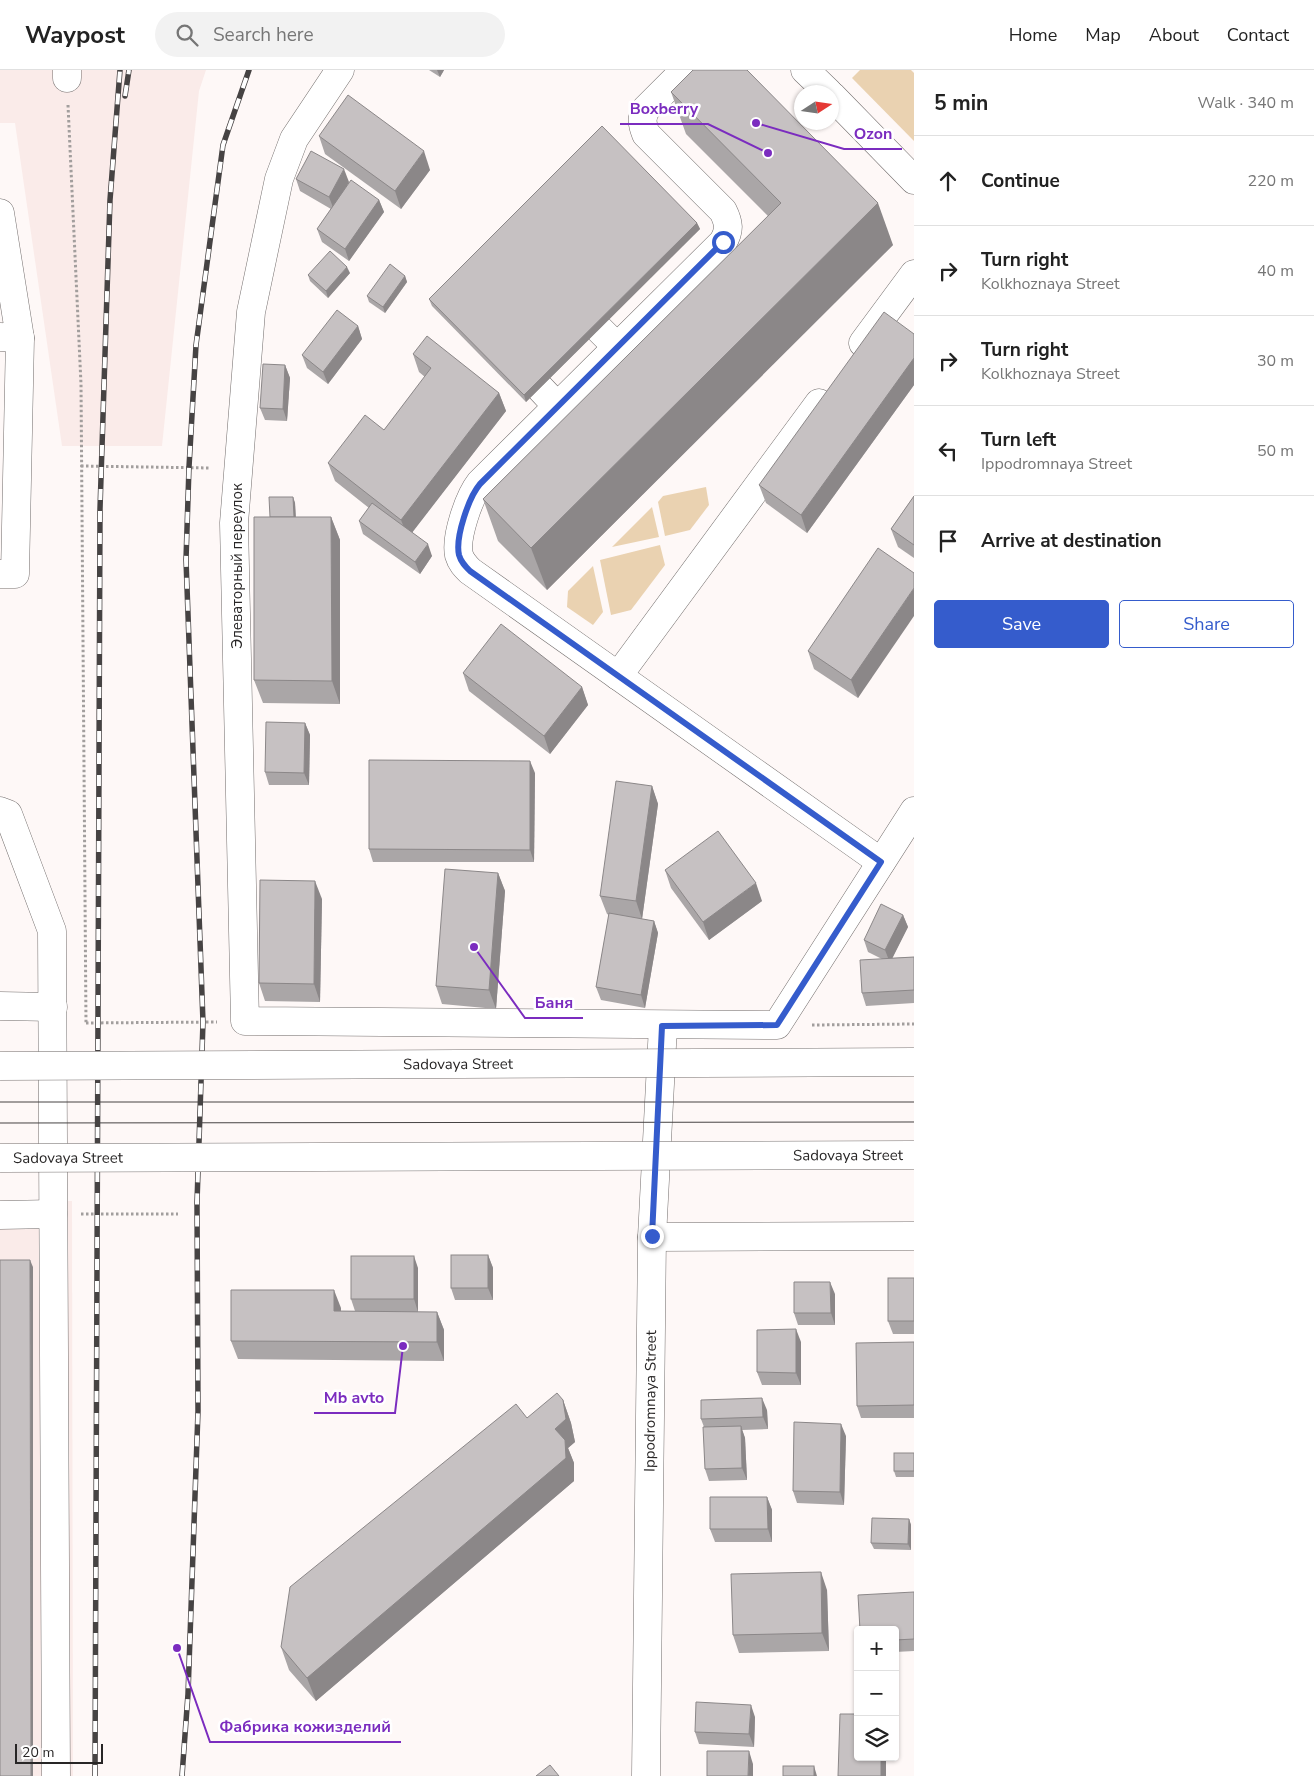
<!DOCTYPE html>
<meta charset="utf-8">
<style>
body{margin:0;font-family:"Nunito Sans",sans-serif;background:#f2f2f2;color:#222}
.controls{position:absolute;right:15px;bottom:15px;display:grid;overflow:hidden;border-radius:5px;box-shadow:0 1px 4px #0004}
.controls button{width:45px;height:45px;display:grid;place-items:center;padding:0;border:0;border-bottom:1px solid #e0e0e0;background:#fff;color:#222;font:25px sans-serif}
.compass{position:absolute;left:794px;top:15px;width:45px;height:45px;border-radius:50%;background:#fff;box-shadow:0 1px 4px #0004;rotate:78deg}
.scale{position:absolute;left:15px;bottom:12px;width:88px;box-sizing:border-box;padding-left:5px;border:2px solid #282626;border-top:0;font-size:14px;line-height:18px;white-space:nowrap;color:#282626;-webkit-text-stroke:4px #fff;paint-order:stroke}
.stop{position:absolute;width:15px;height:15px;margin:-11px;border:4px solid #355ccc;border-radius:50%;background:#fff}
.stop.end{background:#355ccc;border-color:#fff;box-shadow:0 1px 5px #0008}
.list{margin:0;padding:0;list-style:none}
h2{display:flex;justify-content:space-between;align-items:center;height:65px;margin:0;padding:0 20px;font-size:21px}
h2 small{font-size:16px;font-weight:400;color:#767676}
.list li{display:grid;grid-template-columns:32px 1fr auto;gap:15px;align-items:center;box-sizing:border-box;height:90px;padding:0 20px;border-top:1px solid #e0e0e0}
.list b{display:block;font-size:19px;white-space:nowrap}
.list p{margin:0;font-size:16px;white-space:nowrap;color:#767676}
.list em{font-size:16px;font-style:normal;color:#767676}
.actions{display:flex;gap:10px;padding:15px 20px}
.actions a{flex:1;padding:11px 0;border:1px solid #355ccc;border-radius:5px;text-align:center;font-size:18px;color:#355ccc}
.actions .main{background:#355ccc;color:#fff}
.icon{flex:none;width:28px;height:28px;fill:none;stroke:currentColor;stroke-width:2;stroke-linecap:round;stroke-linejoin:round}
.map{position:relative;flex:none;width:914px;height:1706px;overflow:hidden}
header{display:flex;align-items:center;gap:30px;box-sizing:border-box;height:70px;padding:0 25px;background:#fff;border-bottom:1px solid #e0e0e0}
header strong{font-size:24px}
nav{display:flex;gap:28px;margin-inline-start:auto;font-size:18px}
.search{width:350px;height:45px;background:#f2f2f2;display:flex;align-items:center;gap:12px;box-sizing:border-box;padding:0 18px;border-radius:28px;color:#767676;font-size:19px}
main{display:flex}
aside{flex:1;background:#fff}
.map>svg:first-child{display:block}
.built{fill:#faebe9}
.green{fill:#ead2b1}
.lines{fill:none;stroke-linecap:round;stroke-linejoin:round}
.minor-casing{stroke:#736e6d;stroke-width:29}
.path{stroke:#a29e9d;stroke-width:3;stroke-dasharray:2.5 2.5;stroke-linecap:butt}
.minor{stroke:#fff;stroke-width:28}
.tram{stroke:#464343;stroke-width:1}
.rail-casing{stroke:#464343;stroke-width:5.5}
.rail{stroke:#fff;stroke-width:4;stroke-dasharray:11;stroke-linecap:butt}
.major-bridge-casing{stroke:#736e6d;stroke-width:29;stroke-linecap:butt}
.major-bridge{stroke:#fff;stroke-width:28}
.wall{fill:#aaa6a7}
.shaded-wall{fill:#8b8788}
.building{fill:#c6c1c2;stroke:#8b8788}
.route{stroke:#355ccc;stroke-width:6}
.labels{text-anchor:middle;stroke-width:5;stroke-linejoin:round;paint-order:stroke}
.street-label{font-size:15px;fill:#282626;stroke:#fff}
.leader{fill:none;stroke:#7b2cbf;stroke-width:2}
.callout-dot{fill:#7b2cbf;stroke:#fff;stroke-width:2}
.callout-label{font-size:16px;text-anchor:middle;font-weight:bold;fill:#7b2cbf;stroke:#fff;stroke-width:5;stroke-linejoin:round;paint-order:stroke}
</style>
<header>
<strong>Waypost</strong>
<div class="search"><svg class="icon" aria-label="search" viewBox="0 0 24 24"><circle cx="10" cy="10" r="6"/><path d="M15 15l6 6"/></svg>Search here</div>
<nav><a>Home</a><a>Map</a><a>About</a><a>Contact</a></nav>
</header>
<main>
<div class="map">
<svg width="914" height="1706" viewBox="0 0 914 1706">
<rect width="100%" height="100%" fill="#fef8f7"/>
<g class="built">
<polygon points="0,0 206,0 199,21 162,376 62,376 15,53 0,53"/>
<polygon points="72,1131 73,1706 0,1706 0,1132"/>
</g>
<g class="green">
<polygon points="860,0 911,0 914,3 914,71 852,8"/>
<polygon points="706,417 709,435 690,460 665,466 658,432 663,426"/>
<polygon points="652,437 659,467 612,477"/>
<polygon points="660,475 665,495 631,540 611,545 600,490"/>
<polygon points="593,496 603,542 593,555 567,537 568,521"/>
</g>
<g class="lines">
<defs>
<g id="minor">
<polyline points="67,0 67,8"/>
<polyline points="340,0 294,69 279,109 251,242 234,453 245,951 777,955 914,741"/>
<path d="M685,0L646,39C641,48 642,54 646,64L723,141C729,153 730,160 723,172L480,413C469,427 455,467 459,485C461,492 465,496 470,501L881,792"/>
<polyline points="805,0 828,22"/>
<polyline points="832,26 914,110"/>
<polyline points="0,143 20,268 0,267"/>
<polyline points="599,259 617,277"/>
<polyline points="863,273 914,204"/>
<polyline points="540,318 557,336"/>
<polyline points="0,504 15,504 20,268"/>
<polyline points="618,606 819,333"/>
<polyline points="0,741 8,744 52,861 56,1706"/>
<polyline points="0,936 53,937"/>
<polyline points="0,1145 53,1144"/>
<polyline points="652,1167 914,1166"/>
<path id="s1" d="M646,1706L652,1167L663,956"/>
</g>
</defs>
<use href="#minor" class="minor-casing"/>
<g class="path">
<polyline points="68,35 81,314 86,954"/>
<polyline points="81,396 211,398"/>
<polyline points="86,953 217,952"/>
<polyline points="812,955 914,954"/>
<polyline points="81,1144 178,1144"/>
</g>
<use href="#minor" class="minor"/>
<g class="tram">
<polyline points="0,1032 914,1032"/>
<polyline points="0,1053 914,1052"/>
</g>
<defs>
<g id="rail">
<polyline points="125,26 129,0"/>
<polyline points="95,1706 100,439 110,130 120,0"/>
<polyline points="182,1706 188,1624 198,1341 197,1132 203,952 186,490 189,397 196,275 223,75 249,0"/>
</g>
</defs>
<use href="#rail" class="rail-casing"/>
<use href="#rail" class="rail"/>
<defs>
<g id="major-bridge">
<path id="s2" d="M0,996L914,992"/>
<path id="s3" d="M0,1088L914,1085"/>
</g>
</defs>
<use href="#major-bridge" class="major-bridge-casing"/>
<use href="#major-bridge" class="major-bridge"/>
</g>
<g class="wall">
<polygon points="429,0 444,0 440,7"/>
<polygon points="671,22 893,175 547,520 498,471 483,429 768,146 686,64"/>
<polygon points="319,66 430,100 401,139 325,84"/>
<polygon points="296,109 349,112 344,121 379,130 384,142 349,191 322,172 317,159 331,139 300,121"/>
<polygon points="697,153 700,159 526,332 432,236 429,229"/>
<polygon points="350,203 328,228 310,211 308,205"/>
<polygon points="405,206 407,212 385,243 369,232 367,226"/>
<polygon points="358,256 362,269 328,314 307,298 302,285"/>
<polygon points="914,264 914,315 807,463 766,433 759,415"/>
<polygon points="413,284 499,323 506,341 412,462 432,486 420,504 363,464 359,451 369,438 335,411 328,393 384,360 425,307 419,302"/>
<polygon points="285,295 290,308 287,351 265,350 260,338"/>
<polygon points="914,426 914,488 898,477 891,459"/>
<polygon points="293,427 295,433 296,447 331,447 340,470 340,634 263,633 254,610"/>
<polygon points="914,503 858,628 814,599 808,581"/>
<polygon points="463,603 582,617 588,635 550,684 469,621"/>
<polygon points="305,653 310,665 309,715 269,715 265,702"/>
<polygon points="535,703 534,792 373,792 369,779"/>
<polygon points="652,716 658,734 642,849 654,851 658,863 645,938 601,930 596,917 609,845 607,844 600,826"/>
<polygon points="665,800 762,831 709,870 671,818"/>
<polygon points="498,803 505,821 496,939 442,934 436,916"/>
<polygon points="322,829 320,932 265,931 259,913"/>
<polygon points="903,845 908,857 892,888 914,887 914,933 866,936 862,923 882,889 868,882 864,870"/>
<polygon points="488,1185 493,1198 493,1230 455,1230 451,1218"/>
<polygon points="418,1198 418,1242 437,1242 444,1260 444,1291 238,1289 231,1271 341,1238 341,1241 355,1241 351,1229"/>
<polygon points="914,1208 914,1264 893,1264 888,1251"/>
<polygon points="835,1224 835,1255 798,1255 794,1243"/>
<polygon points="801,1272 801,1315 762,1315 757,1302"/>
<polygon points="914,1272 914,1348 861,1348 857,1336"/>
<polygon points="563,1330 571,1353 575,1372 568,1378 574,1393 574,1411 316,1631 289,1600 281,1577 527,1348"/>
<polygon points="767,1340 768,1359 742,1360 745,1368 747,1410 709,1411 705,1399 704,1357 701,1349"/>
<polygon points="846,1366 844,1435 797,1433 793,1421"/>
<polygon points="914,1383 914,1407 896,1407 894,1401"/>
<polygon points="767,1427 772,1440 772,1472 715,1472 710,1459"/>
<polygon points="909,1449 911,1455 911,1480 874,1479 871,1473"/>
<polygon points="827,1520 829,1581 739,1583 733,1565"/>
<polygon points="914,1522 914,1581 895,1582 895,1560"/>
<polygon points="755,1647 754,1677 699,1674 695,1662"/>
</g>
<g class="shaded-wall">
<polygon points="437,0 444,0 440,7"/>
<polygon points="424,81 430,100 401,139 395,121"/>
<polygon points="344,99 349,112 334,140 329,127"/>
<polygon points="379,130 384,142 349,191 345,179"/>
<polygon points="878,133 893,175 547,520 531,478"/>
<polygon points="697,153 700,159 526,332 524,325"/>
<polygon points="347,197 350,203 328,228 326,221"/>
<polygon points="405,206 407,212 385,243 383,237"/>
<polygon points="358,256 362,269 328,314 323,302"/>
<polygon points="914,288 914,315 807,463 801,445"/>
<polygon points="285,295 290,308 287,351 283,339"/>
<polygon points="499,323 506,341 408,468 401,450"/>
<polygon points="293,427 295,433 296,456 294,450"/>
<polygon points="331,447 340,470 340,634 332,611"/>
<polygon points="428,474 432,486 420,504 415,492"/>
<polygon points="914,518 914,546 858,628 851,610"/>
<polygon points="582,617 588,635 550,684 544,666"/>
<polygon points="305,653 310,665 309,715 304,703"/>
<polygon points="530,691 535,703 534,792 530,780"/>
<polygon points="652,716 658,734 642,849 636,831"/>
<polygon points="498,803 505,821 496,939 489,920"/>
<polygon points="315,811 322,829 320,932 314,914"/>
<polygon points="756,813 762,831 709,870 703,852"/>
<polygon points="903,845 908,857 890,893 885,880"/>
<polygon points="654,851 658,863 645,938 641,925"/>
<polygon points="488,1185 493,1198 493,1230 488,1218"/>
<polygon points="414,1186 418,1198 418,1242 414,1229"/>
<polygon points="30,1190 33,1197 33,1706 31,1706"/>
<polygon points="830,1212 835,1224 835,1255 831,1243"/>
<polygon points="334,1220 341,1238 340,1259 334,1241"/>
<polygon points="437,1242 444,1260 444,1291 437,1272"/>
<polygon points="796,1259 801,1272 801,1315 796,1303"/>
<polygon points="762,1328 767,1340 768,1359 763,1347"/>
<polygon points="563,1330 571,1353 575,1372 568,1378 574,1393 574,1411 316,1631 307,1608 555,1359"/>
<polygon points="841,1354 846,1366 844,1435 840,1422"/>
<polygon points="741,1356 745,1368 747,1410 742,1398"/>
<polygon points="767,1427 772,1440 772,1472 768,1459"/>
<polygon points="909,1449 911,1455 911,1480 908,1474"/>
<polygon points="821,1502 827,1520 829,1581 822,1563"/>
<polygon points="751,1635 755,1647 754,1677 749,1664"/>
<polygon points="749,1681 753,1694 753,1706 748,1706"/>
<rect x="881" y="1687" width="5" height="19"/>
<polygon points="814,1696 817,1706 814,1706"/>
</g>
<g class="building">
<polygon points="693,0 747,0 878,133 531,478 483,429 781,133 671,22"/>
<polygon points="348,25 424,81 395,121 319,66"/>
<polygon points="602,56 697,153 524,325 429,229"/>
<polygon points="311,81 344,99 329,127 296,109"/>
<polygon points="351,110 379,130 345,179 317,159"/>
<polygon points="330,181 347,197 326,221 308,205"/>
<polygon points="390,194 405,206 383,237 367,226"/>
<polygon points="337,240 358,256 323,302 302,285"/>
<polygon points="884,242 914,264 914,288 801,445 759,415"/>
<polygon points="427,266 499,323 401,450 328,393 365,345 384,360 431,298 413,284"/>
<polygon points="263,294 285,295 283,339 260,338"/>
<polygon points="914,426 914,475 891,459"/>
<polygon points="269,427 293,427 294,447 270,447"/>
<polygon points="372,433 428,474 415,492 359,451"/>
<polygon points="254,447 331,447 332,611 254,610"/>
<polygon points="878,478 914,503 914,518 851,610 808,581"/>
<polygon points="501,554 582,617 544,666 463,603"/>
<polygon points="266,652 305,653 304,703 265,702"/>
<polygon points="369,690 530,691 530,780 369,779"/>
<polygon points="616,711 652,716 636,831 600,826"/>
<polygon points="718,761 756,813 703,852 665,800"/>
<polygon points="445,799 498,803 489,920 436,916"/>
<polygon points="260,810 315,811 314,914 259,913"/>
<polygon points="881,834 903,845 885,880 864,870"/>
<polygon points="609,843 654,851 641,925 596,917"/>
<polygon points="914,887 914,920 862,923 860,890"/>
<rect x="451" y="1185" width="37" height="33"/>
<rect x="351" y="1186" width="63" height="43"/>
<polygon points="0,1190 30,1190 31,1706 0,1706"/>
<rect x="888" y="1208" width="26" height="43"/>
<polygon points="794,1212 830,1212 831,1243 794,1243"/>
<polygon points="231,1220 334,1220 334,1241 437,1242 437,1272 231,1271"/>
<polygon points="796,1259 796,1303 757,1302 757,1260"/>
<polygon points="914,1272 914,1335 857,1336 856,1273"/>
<polygon points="557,1323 563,1330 566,1349 555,1359 565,1370 566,1388 307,1608 281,1577 290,1517 516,1334 527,1348"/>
<polygon points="762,1328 763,1347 701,1349 701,1330"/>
<polygon points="794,1352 841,1354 840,1422 793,1421"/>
<polygon points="741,1356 742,1398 705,1399 703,1357"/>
<rect x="894" y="1383" width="20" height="18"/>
<polygon points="710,1427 767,1427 768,1459 710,1459"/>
<polygon points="872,1448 909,1449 908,1474 871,1473"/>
<polygon points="821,1502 822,1563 733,1565 731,1504"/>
<polygon points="914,1522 914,1569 895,1570 895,1560 860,1560 858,1525"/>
<polygon points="696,1632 751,1635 749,1664 695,1662"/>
<polygon points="840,1644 858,1644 858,1687 881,1687 881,1706 838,1706"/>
<polygon points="707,1681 749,1681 748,1706 707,1706"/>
<polygon points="550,1695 559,1706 536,1706"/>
<rect x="783" y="1696" width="31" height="10"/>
</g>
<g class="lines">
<path class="route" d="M652,1166L662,956L777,955L881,792L470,501C465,496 461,492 459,485C455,467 469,427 480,414L723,172"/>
</g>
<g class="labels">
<g class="street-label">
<text transform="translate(237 496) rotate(-90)" y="5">Элеваторный переулок</text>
<text dy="5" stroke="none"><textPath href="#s2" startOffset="458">Sadovaya Street</textPath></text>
<text dy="5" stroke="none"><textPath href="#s3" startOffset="848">Sadovaya Street</textPath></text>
<text dy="5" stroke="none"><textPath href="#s3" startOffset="68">Sadovaya Street</textPath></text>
<text dy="5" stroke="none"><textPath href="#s1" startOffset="375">Ippodromnaya Street</textPath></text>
</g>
</g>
<path class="leader" d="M768 83L708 54H620M756 53L844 79H902M474 877L525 948H583M403 1276L395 1343H314M177 1578L210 1672H401"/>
<g class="callout-dot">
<circle cx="768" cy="83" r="5"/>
<circle cx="756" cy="53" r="5"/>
<circle cx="474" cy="877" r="5"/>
<circle cx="403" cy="1276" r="5"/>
<circle cx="177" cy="1578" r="5"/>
</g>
<g class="callout-label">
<text x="664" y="44">Boxberry</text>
<text x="873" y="69">Ozon</text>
<text x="554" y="938">Баня</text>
<text x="354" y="1333">Mb avto</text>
<text x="305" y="1662">Фабрика кожизделий</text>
</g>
</svg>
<div class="controls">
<button>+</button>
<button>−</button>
<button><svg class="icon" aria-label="layers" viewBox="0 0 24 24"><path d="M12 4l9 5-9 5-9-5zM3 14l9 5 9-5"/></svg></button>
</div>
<svg class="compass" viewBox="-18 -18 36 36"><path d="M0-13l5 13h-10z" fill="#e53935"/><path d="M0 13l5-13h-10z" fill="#767676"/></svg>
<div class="scale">20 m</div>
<div class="stop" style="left:723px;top:172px"></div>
<div class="stop end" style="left:652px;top:1166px"></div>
</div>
<aside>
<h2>5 min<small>Walk · 340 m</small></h2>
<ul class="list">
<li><svg class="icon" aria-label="ahead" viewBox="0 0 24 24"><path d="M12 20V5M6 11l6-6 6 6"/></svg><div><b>Continue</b></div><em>220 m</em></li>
<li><svg class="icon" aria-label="right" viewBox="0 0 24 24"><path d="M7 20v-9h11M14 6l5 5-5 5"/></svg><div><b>Turn right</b><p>Kolkhoznaya Street</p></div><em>40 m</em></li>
<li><svg class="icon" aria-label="right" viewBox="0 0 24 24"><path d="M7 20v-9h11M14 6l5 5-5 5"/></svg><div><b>Turn right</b><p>Kolkhoznaya Street</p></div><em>30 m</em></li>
<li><svg class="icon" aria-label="left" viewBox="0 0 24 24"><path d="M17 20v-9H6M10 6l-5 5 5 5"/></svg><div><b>Turn left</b><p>Ippodromnaya Street</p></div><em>50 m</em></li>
<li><svg class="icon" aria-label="arrive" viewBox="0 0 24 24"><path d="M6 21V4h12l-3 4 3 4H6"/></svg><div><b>Arrive at destination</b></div></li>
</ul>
<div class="actions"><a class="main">Save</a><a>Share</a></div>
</aside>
</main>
